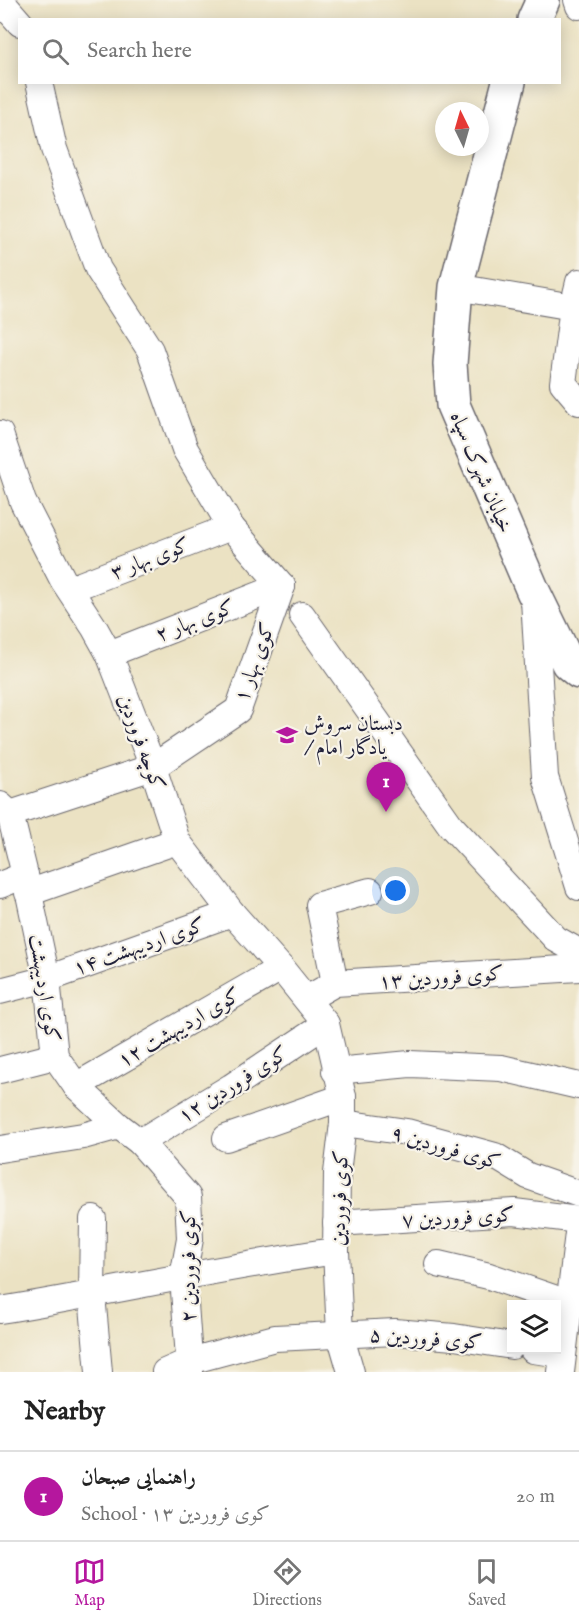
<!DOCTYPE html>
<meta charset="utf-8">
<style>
body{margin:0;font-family:"IM FELL English",Amiri,serif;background:#f2f2f2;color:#222}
.controls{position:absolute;right:18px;bottom:18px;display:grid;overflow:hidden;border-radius:0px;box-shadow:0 3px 15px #0003}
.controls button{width:54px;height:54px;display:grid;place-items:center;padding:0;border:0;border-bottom:2px solid #e0e0e0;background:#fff;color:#222;font:30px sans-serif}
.compass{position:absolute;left:435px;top:102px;width:54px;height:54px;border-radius:50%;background:#fff;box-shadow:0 3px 15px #0003;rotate:355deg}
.you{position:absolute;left:396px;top:891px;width:21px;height:21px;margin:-15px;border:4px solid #fff;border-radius:50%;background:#1a73e8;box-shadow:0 0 0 9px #1a73e833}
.badge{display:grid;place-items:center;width:39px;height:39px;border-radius:50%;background:#b5179e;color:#fff;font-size:20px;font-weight:700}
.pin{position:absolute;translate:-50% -50px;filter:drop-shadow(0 2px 3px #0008)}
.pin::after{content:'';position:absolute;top:32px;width:21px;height:18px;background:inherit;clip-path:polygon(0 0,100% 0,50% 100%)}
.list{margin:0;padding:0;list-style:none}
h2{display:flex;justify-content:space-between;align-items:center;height:78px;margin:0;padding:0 24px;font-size:26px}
h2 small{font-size:20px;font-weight:400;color:#767676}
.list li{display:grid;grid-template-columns:39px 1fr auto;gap:18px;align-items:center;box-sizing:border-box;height:90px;padding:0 24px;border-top:2px solid #e0e0e0}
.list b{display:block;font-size:22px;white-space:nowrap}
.list p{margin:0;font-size:20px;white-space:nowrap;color:#767676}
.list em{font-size:20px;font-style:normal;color:#767676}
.icon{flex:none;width:33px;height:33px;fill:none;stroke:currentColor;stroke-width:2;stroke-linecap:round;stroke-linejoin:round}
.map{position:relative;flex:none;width:579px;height:1372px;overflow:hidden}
.search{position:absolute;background:#fff;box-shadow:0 3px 15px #0003;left:18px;right:18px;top:18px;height:66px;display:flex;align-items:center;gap:15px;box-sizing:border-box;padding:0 21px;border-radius:0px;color:#767676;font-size:22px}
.sheet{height:168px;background:#fff}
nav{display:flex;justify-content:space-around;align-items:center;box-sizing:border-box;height:84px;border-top:2px solid #e0e0e0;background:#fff;font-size:16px;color:#767676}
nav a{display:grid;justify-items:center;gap:3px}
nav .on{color:#b5179e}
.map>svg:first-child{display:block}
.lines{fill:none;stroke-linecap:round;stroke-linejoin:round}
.street-casing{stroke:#68656b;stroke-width:28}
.secondary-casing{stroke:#68656b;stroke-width:36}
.street{stroke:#fff;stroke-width:26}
.secondary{stroke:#fff;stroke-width:33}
.labels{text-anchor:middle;stroke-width:4.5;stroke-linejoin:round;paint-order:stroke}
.street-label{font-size:21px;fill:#22223b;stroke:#f7f3e8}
.poi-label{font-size:21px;fill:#22223b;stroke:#f7f3e8;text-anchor:start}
</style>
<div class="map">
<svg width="579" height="1372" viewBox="0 0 579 1372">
<rect width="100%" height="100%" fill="#f7f3e8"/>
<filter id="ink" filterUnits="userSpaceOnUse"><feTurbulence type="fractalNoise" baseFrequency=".0167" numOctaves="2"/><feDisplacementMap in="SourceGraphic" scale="12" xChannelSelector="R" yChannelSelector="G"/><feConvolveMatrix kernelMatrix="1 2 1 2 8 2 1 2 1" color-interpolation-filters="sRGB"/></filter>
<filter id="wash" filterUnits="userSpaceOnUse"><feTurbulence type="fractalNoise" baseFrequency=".008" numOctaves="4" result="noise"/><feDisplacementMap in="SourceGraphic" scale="24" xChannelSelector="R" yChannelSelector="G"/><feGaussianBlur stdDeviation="1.35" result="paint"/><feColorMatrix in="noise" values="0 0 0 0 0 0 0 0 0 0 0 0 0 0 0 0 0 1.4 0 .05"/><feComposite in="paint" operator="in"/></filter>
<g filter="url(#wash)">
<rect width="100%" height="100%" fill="#ebe2c3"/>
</g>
<g filter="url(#ink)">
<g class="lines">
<defs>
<g id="street">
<polyline points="0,0 20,23"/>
<polyline points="577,0 579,6"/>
<polyline points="39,82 54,149 98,269 150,350 185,449 231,527 282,586"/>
<polyline points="579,282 573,307 563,383 579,402"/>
<polyline points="456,287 579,308"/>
<polyline points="0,434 23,502 63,580 94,627 109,654 153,767 177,841 232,913 281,968 326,1024 343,1097 343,1123 337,1173 336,1251 340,1334 351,1372"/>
<polyline points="70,589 231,527"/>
<polyline points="534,600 545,777 579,887"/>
<polyline points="302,615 451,826 556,939 579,952"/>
<polyline points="109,654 282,586"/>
<polyline points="0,805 10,814 25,875 47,979 55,1056 76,1086 119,1126 140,1142 188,1197 190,1239 183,1277 190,1372"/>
<polyline points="10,814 153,767 238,710 282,586"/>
<polyline points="0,885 25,875"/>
<polyline points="28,893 177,841"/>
<polyline points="335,983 319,905 370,891"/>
<polyline points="0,991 47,979 232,913"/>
<polyline points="307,999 335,983 579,968"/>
<polyline points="0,1070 55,1056"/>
<polyline points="335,1071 410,1064 501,1068 579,1086"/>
<polyline points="76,1086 281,968"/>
<polyline points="343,1123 407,1132 495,1156 528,1176 579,1194"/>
<polyline points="226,1138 343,1097"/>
<polyline points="140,1142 231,1087 326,1024"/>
<polyline points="0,1149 83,1136 119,1126"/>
<polyline points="93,1219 92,1295 99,1372"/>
<polyline points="336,1223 514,1212 579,1220"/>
<polyline points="438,1264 489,1276 568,1303"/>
<path d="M0,1310C112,1292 224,1266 336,1251"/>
<polyline points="533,1350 562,1354"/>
<polyline points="165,1372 190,1361 275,1338 395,1332 454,1337 512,1346"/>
<polyline points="561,1372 579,1225"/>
</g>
<g id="secondary">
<polyline points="534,20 543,0"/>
<polyline points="509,82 456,287 450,364 453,405 533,591 568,663 579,672"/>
</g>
</defs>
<use href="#street" class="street-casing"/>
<use href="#secondary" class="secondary-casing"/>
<use href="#street" class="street"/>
<use href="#secondary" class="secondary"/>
</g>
</g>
<defs>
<symbol id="school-bare" viewBox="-9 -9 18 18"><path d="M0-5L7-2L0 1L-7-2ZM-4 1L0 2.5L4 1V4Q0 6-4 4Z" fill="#b5179e" stroke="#f7f3e8" stroke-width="2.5" paint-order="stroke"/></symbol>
</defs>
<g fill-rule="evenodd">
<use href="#school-bare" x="272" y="720" width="30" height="30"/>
</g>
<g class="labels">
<g class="street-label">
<text transform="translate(482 472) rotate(67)" y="7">خیابان شهرک سپاه</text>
<text transform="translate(150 558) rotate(-21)" y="7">کوی بهار ۳</text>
<text transform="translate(195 620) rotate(-21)" y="7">کوی بهار ۲</text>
<text transform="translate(254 662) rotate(-70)" y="7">کوی بهار ۱</text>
<text transform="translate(142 742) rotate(70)" y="7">کوچه فروردین</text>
<text transform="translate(139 946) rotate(-19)" y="7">کوی اردیبهشت ۱۴</text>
<text transform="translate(441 977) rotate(-4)" y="7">کوی فروردین ۱۳</text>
<text transform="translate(45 988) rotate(81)" y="7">کوی اردیبهشت</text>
<text transform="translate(179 1027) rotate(-30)" y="7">کوی اردیبهشت ۱۲</text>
<text transform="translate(233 1084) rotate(-32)" y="7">کوی فروردین ۱۲</text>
<text transform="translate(446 1147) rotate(16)" y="7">کوی فروردین ۹</text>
<text transform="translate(339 1198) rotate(-88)" y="7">کوی فروردین</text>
<text transform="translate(458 1217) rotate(-3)" y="7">کوی فروردین ۷</text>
<text transform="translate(188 1266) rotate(-90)" y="7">کوی فروردین ۲</text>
<text transform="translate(426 1338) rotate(4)" y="7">کوی فروردین ۵</text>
</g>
<g class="poi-label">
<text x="304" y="730">دبستان سروش<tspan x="304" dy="24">/ یادگار امام</tspan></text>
</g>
</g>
</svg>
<div class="controls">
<button><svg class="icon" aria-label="layers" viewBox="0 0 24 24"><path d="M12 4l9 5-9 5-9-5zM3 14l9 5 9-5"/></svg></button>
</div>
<svg class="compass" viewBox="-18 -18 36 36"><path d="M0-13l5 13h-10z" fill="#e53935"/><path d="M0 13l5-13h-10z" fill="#767676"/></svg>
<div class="you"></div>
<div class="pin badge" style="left:386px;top:812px">1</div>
<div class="search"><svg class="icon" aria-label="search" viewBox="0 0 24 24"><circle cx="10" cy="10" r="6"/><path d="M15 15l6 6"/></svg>Search here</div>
</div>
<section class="sheet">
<h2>Nearby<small></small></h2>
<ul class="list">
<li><span class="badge">1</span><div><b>راهنمایی صبحان</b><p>School · کوی فروردین ۱۳</p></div><em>20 m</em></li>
</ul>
</section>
<nav>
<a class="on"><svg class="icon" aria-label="map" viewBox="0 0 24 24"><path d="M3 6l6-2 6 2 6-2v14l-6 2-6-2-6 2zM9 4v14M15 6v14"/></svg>Map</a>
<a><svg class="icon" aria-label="directions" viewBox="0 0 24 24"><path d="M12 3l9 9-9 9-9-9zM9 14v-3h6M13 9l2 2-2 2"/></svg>Directions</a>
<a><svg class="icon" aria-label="saved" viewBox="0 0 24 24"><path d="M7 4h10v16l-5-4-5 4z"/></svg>Saved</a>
</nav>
